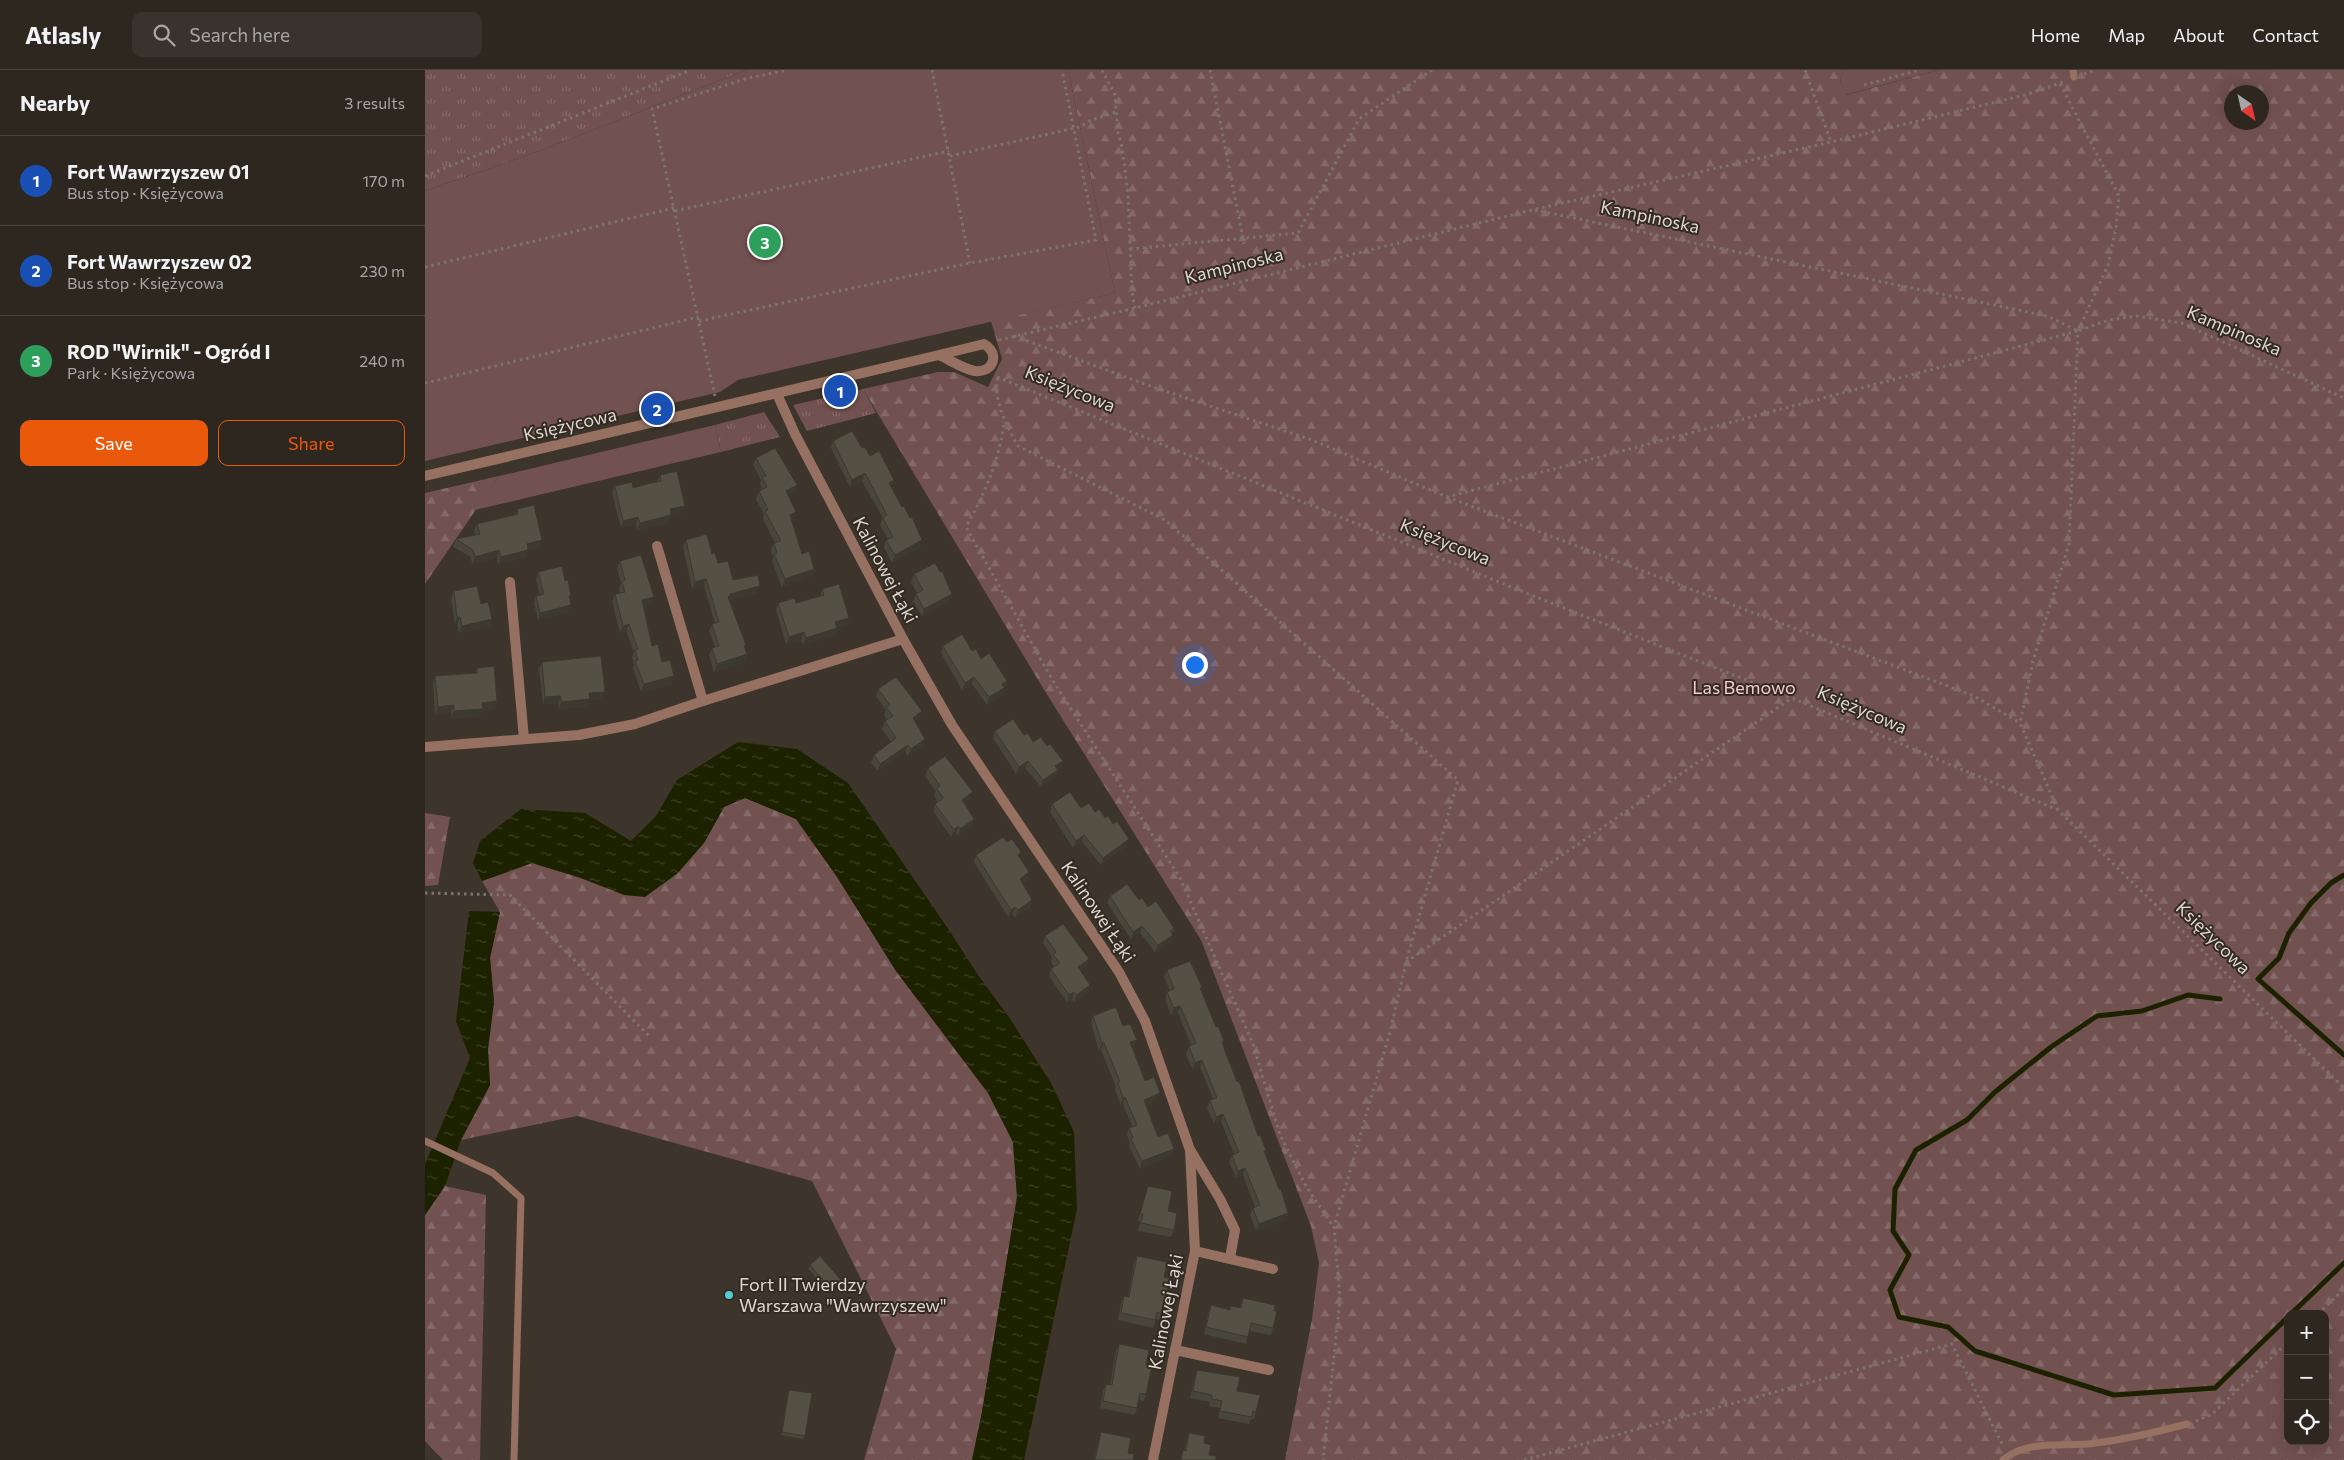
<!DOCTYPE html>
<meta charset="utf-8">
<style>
body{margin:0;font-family:Commissioner,sans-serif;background:#3a332d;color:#f1f3f6}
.controls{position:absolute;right:15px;bottom:15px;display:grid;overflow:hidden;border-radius:10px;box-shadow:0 5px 20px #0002}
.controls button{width:45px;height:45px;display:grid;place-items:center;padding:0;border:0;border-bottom:1px solid #49443e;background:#2e2720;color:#f1f3f6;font:25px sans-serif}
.compass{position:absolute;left:1799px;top:15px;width:45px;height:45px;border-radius:50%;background:#2e2720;box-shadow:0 5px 20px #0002;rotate:146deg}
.you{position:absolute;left:769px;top:594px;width:18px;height:18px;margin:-12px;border:4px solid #fff;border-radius:50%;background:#1a73e8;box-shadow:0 0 0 8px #1a73e833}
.badge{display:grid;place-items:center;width:32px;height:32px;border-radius:50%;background:#ea580c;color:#fff;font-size:16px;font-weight:700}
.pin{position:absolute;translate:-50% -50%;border:2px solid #fff;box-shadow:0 1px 5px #0006}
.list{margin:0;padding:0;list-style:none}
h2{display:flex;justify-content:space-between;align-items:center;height:65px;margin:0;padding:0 20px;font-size:21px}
h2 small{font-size:16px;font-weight:400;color:#a7a5a5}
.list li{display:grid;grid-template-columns:32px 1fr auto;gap:15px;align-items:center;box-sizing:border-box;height:90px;padding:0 20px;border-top:1px solid #49443e}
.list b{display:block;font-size:19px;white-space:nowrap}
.list p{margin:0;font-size:16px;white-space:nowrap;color:#a7a5a5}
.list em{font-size:16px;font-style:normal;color:#a7a5a5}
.actions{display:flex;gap:10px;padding:15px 20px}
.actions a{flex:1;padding:11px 0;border:1px solid #ea580c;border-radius:10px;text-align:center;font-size:18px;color:#ea580c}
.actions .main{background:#ea580c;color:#fff}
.icon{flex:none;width:28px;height:28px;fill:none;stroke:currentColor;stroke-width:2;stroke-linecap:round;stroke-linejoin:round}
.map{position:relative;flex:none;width:1919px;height:1390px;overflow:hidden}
header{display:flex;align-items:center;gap:30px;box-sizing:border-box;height:70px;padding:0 25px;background:#2e2720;border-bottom:1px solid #49443e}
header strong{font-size:24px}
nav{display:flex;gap:28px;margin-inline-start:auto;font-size:18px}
.search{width:350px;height:45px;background:#3a332d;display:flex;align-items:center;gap:12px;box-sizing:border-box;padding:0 18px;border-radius:10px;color:#a7a5a5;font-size:19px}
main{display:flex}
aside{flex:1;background:#2e2720}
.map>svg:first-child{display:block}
.grass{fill:url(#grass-tufts)}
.forest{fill:url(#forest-firs);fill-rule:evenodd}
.green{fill:#725151}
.water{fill:url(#water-ripples)}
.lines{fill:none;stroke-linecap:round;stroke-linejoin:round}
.stream{stroke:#1c2200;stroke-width:5}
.path{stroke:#7c746c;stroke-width:3;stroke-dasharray:2.5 4;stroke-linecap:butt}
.lane{stroke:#967161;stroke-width:7}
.street{stroke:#967161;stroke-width:10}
.wall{fill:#48463a}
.shaded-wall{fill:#3b3930}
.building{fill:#545144;stroke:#3b3930}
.poi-dot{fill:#52cdce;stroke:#332a21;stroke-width:2}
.labels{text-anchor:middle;stroke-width:4;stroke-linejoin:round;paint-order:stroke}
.street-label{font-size:18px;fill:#ded8d2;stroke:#332a21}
.park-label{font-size:18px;fill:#f7c9c9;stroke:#332a21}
.poi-label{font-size:18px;fill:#ded8d2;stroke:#332a21;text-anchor:start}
</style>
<header>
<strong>Atlasly</strong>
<div class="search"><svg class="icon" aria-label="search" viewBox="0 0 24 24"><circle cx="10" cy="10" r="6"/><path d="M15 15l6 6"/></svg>Search here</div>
<nav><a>Home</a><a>Map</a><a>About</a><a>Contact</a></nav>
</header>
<main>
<aside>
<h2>Nearby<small>3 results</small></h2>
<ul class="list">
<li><span class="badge" style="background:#1a4fb4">1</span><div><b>Fort Wawrzyszew 01</b><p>Bus stop · Księżycowa</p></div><em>170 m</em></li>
<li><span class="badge" style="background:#1a4fb4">2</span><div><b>Fort Wawrzyszew 02</b><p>Bus stop · Księżycowa</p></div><em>230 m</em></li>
<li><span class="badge" style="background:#2e9e5b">3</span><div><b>ROD &quot;Wirnik&quot; - Ogród I</b><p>Park · Księżycowa</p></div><em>240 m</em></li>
</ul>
<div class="actions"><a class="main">Save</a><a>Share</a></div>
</aside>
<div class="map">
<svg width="1919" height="1390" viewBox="0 0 1919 1390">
<defs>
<pattern id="grass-tufts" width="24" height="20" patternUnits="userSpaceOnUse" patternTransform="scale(1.25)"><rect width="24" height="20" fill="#725151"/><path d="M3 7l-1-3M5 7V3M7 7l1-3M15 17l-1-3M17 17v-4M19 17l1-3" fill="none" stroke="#866969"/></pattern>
<pattern id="forest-firs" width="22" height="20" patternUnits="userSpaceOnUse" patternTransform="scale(1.25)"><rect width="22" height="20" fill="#725151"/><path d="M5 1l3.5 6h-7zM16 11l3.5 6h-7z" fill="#866969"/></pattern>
<pattern id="water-ripples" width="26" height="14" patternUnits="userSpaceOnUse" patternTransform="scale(1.25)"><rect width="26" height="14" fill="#1c2200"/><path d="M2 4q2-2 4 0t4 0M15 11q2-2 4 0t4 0" fill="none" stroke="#3d4124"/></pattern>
</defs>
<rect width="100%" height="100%" fill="#3d342b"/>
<g class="grass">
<polygon points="0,0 321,0 117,80 0,121"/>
<polygon points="438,319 451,343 382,361 368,335"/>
<polygon points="339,342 355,367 296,382 290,355"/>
</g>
<g class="forest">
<path d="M643,0H1418L1415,12L1421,25L1513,0H1919V1390H860L887,1249L894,1193L886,1156L776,870L618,618L438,319L513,302H529L563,317L577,289L566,251L690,223ZM1806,22H1836V52H1806ZM1863,1244H1900V1371H1863Z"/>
<polygon points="74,406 0,514 0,423"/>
<polygon points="320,728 371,749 412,807 471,901 563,1023 588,1072 592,1127 557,1342 547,1390 439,1390 471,1279 387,1111 152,1046 36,1070 65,1015 63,979 69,932 65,888 75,842 57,811 107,793 153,807 279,773 299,737"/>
<polygon points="0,743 25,747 13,815 0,816"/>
<polygon points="20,1116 61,1125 55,1390 18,1390 0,1371 0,1145"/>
</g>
<g class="green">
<polygon points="321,0 643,0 690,223 313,310 295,322 0,391 0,121 117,80"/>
<polygon points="1418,0 1513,0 1420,25 1415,12"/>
<polygon points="290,355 296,382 50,440 74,406"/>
</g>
<g class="water">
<polygon points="313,672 372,679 423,713 524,860 553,905 586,950 626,1013 649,1062 652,1139 599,1390 547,1390 557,1342 592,1127 588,1072 563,1023 471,901 412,807 371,749 320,728 299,737 279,773 253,803 220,827 199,825 153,807 107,793 57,811 48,793 55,771 96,739 160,743 206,771 231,746 252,710"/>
<polygon points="44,841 75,842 65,888 69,932 63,979 65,1015 36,1070 20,1116 0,1145 0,1094 45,988 31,951"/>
</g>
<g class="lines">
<g class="stream">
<polyline points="1919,805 1906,813 1886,833 1864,863 1854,888 1833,909 1919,985"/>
<polyline points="1795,929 1763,925 1717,941 1672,946 1626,977 1570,1022 1542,1050 1491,1080 1470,1119 1468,1161 1484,1185 1465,1220 1474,1247 1523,1257 1550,1281 1689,1325 1790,1318 1863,1247"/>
<polyline points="1866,1244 1919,1193"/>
</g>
<g class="path">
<polyline points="507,0 545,193"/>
<polyline points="677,0 690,25 693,63 697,77 703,125 707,222 710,238"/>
<polyline points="785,0 819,174"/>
<polyline points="1380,0 1406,72"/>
<polyline points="1659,4 1671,0"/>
<polyline points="1439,15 1495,0"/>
<polyline points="525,86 655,57 664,51 691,42"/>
<polyline points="0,106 266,0"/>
<polyline points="1110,140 1622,246 1653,261 1684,250 1711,246 1757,253 1919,328"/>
<polyline points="250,141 524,81"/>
<polyline points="705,179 873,163 934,49 1007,0"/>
<polyline points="0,197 249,138"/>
<polyline points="274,251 545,193 671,170 637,0"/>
<polyline points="589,266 728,317 887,370 1022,427 1653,261"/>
<polyline points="574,270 710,238 1107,140 1406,72 1600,25 1639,12"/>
<polyline points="572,307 1106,525 1367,628 1633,740 1919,1018"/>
<path d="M573,308C567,328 583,359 593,376L740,450L1033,710L981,892L966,958L909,1157L915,1229L898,1390"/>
<polyline points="0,313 273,247"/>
<polyline points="290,326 227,39 323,8 363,0"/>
<path d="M579,355C572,396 561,420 541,457L628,611L755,808L828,974L855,1065L881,1116L908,1156"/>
<polyline points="1022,427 1549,626 1595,653"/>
<polyline points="1633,740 1595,653 1608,591 1644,474 1653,261 1683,195 1691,157 1694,126 1635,14"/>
<polyline points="0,823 85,825 225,967"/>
<polyline points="981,892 1367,628"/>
<polyline points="1893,1244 1919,1219"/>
<polyline points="1771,1351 1786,1345 1863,1272"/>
<polyline points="1099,1390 1527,1274 1578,1376"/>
</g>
<g class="lane">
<polyline points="1648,0 1649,7"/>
<polyline points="0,1071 68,1103 96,1128 89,1390"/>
<path d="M1578,1390C1604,1368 1641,1378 1671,1373C1702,1369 1732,1362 1762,1354"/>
</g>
<g class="street">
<polyline points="352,324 370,364 478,569 527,655 694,902 720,951 765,1080 770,1181 728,1390"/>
<path d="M0,406L514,285C525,290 538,299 550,301C569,303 575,283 559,274L514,285"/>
<polyline points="232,476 278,631"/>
<polyline points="85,512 99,669"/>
<polyline points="0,677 154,665 210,654 278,631 478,569"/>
<polyline points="766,1081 795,1129 810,1160 805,1188"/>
<polyline points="770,1181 848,1199"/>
<polyline points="750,1280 844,1300"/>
</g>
</g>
<g class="wall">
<polygon points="408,371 437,378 445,386 466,417 477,437 497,470 495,477 467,493 459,477 461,470 463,469 455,455 458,448 437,411 425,417 406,378"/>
<polygon points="331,388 372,415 369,422 363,425 371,442 368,449 366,450 377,484 389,499 387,506 357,517 347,491 348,487 346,480 349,473 350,473 338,449 339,444 331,429 334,421 337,420 335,414 336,410 328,395"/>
<polygon points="235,405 257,443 246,446 244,453 212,460 211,454 196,458 187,423 190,416 208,418 232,412"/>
<polygon points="92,439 114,477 103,480 101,487 73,494 72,488 47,494 46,487 28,477 31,469 50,465 49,461 52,454 90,445"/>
<polygon points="261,470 287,484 293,493 308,510 333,523 304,530 322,584 319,592 289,602 284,585 287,578 290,577 284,561 287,554 290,553 279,516 267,519 258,477"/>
<polygon points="195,491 226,534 218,537 227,576 237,592 247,614 216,622 208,598 209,595 207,587 209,582 201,561 195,563 187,532 190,524 195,523 194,519 196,513 192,498"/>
<polygon points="113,502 145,530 146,535 143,542 113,550 109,533 111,526 115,525 111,509"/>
<polygon points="489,504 527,524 524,531 497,546 488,531 491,524 492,523 486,512"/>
<polygon points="397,519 424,548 422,555 411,558 409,565 378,575 376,570 361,574 351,540 353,533 371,533 395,526"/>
<polygon points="29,521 56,534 67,549 65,556 34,563 32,554 30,554 26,528"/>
<polygon points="518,576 547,581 556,589 582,611 577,625 562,635 547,614 537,620 516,583"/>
<polygon points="117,592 177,629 165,630 162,637 134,639 133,633 118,634 114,599"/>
<polygon points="52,598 70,639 57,640 55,646 26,649 26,642 10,644 8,613 10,606 50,603"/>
<polygon points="453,619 497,641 494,648 490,651 500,669 497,676 483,686 480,682 453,701 446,693 449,685 466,672 457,659 460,651 462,650 459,645 461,640 451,626"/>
<polygon points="570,661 622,676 638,691 635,698 633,700 630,707 616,717 600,698 591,704 568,668"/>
<polygon points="503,698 545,729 540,733 549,749 546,756 533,766 531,763 526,767 508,741 510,734 513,732 509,726 511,721 500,706"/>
<polygon points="627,734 670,742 701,776 676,795 657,772 648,778 625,742"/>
<polygon points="582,772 594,787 602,810 597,813 605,837 590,848 588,844 583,847 549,792 551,785"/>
<polygon points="685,826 714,830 723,837 749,858 745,872 730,882 715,863 706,869 682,833"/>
<polygon points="620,866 664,889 661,896 655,900 665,915 663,923 649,932 647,929 642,932 624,906 626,899 629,897 626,892 627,887 618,873"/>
<polygon points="742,900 777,917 776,920 791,957 799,971 798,975 800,981 833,1066 841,1080 840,1083 863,1143 861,1150 831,1161 825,1145 828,1138 830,1137 818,1105 811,1108 804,1092 807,1085 809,1084 796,1051 789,1054 782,1038 785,1030 788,1029 775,997 768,1000 761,984 764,976 766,975 753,943 746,945 740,929 742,922 745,921 739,907"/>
<polygon points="668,946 698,956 709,977 707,978 720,1011 732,1030 721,1035 733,1067 749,1079 746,1086 715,1099 704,1076 705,1073 702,1065 704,1058 707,1056 698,1034 696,1035 690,1020 691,1017 676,980 674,981 666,953"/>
<polygon points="723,1116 743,1141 749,1160 746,1167 713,1161 715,1152 713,1151"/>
<polygon points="712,1186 739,1207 736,1243 734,1250 731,1249 728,1258 693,1250 696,1233 699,1226 703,1227 709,1193"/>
<polygon points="385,1195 414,1213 404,1222 383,1199"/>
<polygon points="818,1228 849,1241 848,1258 846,1265 824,1261 821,1274 779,1264 783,1243 786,1235 804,1239 806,1236 815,1238"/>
<polygon points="694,1274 721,1295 721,1324 719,1331 714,1330 710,1345 675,1338 678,1321 681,1314 685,1315 691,1281"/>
<polygon points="772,1300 812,1321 831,1342 829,1349 826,1349 824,1354 793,1348 795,1338 784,1336 785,1332 765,1328 770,1307"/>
<polygon points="364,1320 380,1366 378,1369 356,1365 363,1323"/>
<polygon points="676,1362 703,1383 708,1390 669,1390 674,1369"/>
<polygon points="764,1363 779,1373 784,1385 791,1390 755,1390 758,1380 760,1380 762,1370"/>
</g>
<g class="shaded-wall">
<polygon points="440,403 437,411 425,417 427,410"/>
<polygon points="469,410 467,417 464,413"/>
<polygon points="372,415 369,422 359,428 361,421"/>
<polygon points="260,436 257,443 246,446 244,453 212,460 215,453 245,439"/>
<polygon points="371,442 368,449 362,452 365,445"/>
<polygon points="213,447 211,454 196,458 198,451"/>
<polygon points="117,470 114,477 103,480 101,487 73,494 76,487 102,474"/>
<polygon points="497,470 495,477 467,493 470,485"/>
<polygon points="74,480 72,488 47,494 50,487"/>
<polygon points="389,499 387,506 357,517 360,509"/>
<polygon points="281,509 279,516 267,519 270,512"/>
<polygon points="335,516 333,523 304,530 301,534 305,524"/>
<polygon points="527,524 524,531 497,546 499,539"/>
<polygon points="229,527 226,534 214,538 217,530"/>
<polygon points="146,535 143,542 113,550 115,543"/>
<polygon points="32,547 35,547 32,554 30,554"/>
<polygon points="424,548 422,555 411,558 409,565 378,575 381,568 410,552"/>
<polygon points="67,549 65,556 34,563 37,556"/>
<polygon points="204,554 201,561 195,563 198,556"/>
<polygon points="379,562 376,570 361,574 364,567"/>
<polygon points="322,584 319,592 289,602 292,594"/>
<polygon points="249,606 247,614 216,622 219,614"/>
<polygon points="549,607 547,614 537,620 540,613"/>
<polygon points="582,611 577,625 562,635 564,627 577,614"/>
<polygon points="180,622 177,629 165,630 162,637 134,639 136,632 164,623"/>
<polygon points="136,626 133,633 118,634 120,627"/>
<polygon points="72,631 70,639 57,640 55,646 26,649 29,641 57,633"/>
<polygon points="29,635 26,642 10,644 13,637"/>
<polygon points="497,641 494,648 485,655 488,648"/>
<polygon points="500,669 497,676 483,686 486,679"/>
<polygon points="483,675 480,682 453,701 455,694"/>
<polygon points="603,691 600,698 591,704 594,697"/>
<polygon points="638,691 635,698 627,703 630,696"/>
<polygon points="633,700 630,707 616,717 618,710"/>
<polygon points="548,722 545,729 535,737 537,730"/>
<polygon points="549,749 546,756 533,766 535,759"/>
<polygon points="533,756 531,763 526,767 529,760"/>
<polygon points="659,765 657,772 648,778 651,771"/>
<polygon points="704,769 701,776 676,795 678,788"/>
<polygon points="604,802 602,810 592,816 595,809"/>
<polygon points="607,830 605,837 590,848 593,840"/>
<polygon points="590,837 588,844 583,847 586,840"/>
<polygon points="717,856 715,863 706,869 708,862"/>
<polygon points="748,865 745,872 730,882 733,875"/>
<polygon points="664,889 661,896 650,904 653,897"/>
<polygon points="665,915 663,923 649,932 652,925"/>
<polygon points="649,922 647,929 642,932 644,925"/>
<polygon points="755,936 753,943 746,945 749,938"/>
<polygon points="712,970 709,977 702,980 705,972"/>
<polygon points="677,973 679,973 676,980 674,981"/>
<polygon points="777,990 775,997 768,1000 770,993"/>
<polygon points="735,1023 732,1030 716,1037 719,1030"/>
<polygon points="700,1027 698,1034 696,1035 698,1028"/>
<polygon points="798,1044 796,1051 789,1054 791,1047"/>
<polygon points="749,1079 746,1086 715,1099 717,1091"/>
<polygon points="820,1098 818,1105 811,1108 813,1101"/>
<polygon points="863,1143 861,1150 831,1161 834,1154"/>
</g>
<g class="building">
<polygon points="427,361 437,378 440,377 445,386 454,381 469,410 464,413 477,437 479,436 485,448 487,447 497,470 470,485 461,470 468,467 458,448 462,445 440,403 427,410 408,371"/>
<polygon points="350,378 372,415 361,421 371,442 365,445 377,484 384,481 389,499 360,509 349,484 352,483 349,473 356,471 340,441 343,440 334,421 342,417 337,407 341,406 331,388"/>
<polygon points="252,401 260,436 245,439 246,445 215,453 213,447 198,451 190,416 207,412 208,418 222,414 236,411 235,405"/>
<polygon points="109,435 117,470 102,474 103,480 76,487 74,480 50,487 48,480 31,469 55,464 52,454 93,444 92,439"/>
<polygon points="282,464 287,484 290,483 293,493 303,491 308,510 333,505 335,516 305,524 305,526 303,527 321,575 319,576 322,584 292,594 287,578 294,576 287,554 294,552 281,509 270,512 261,470"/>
<polygon points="216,485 229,527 217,530 227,576 233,574 237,592 245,590 249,606 219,614 210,591 213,590 210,580 213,579 204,554 198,556 190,524 200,522 197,512 200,510 195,491"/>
<polygon points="510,493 515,502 517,501 527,524 499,539 491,524 498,520 489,504"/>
<polygon points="137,496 140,511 143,510 146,526 144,526 146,535 115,543 111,526 119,524 113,502"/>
<polygon points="414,514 424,548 410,552 412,558 381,568 379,562 364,567 353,533 370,528 371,533 399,525 397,519"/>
<polygon points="52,516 56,534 63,532 67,549 37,556 35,547 32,547 29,521"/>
<polygon points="537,564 547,581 551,579 556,589 564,583 582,611 577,614 579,618 564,627 549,607 540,613 518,576"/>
<polygon points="176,586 180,622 164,623 165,629 136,632 136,626 120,627 117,592"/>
<polygon points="69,596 72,631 57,633 58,639 42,640 29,641 29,635 13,637 10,606 52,603 52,598"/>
<polygon points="471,607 497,641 488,648 500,669 486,679 483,675 455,694 449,685 471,668 460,651 468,646 461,637 465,635 453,619"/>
<polygon points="588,649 599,665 603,663 608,672 616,667 622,676 625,674 638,691 630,696 633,700 618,710 603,691 594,697 570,661"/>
<polygon points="520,686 548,722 537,730 549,749 535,759 533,756 529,760 510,734 518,728 512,719 515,716 503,698"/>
<polygon points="645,722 656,738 664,733 670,742 674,739 680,748 683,746 688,754 692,751 704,769 678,788 659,765 651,771 627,734"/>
<polygon points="578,767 582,772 587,769 596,782 593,785 604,802 595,809 607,830 593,840 590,837 586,840 551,785"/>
<polygon points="702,814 714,830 717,828 723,837 731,831 749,858 745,861 748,865 733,875 717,856 708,862 685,826"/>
<polygon points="638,854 664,889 653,897 665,915 652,925 649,922 644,925 626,899 635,893 628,885 631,882 620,866"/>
<polygon points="765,891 777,917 775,918 791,957 793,956 799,971 797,972 800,981 812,1012 814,1011 833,1066 835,1065 841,1080 839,1081 854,1119 856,1119 863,1143 834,1154 828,1138 835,1135 820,1098 813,1101 807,1085 814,1082 798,1044 791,1047 785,1030 792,1028 777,990 770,993 764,976 771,973 755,936 749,938 742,922 749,919 742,900"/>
<polygon points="691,937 698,956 705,954 712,970 705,972 720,1011 729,1007 735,1023 719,1030 733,1067 743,1063 749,1079 717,1091 706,1069 708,1068 704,1058 712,1055 700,1027 698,1028 693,1013 695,1012 679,973 677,973 668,946"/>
<polygon points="723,1116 747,1121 743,1141 752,1143 749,1160 716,1153 718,1144 715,1144"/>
<polygon points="395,1186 416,1210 406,1219 385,1195"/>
<polygon points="712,1186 742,1192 739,1207 745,1208 736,1243 732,1242 730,1250 696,1243 699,1226 704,1227"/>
<polygon points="818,1228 850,1235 849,1241 852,1241 848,1258 826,1253 823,1267 781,1257 786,1235 805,1240 806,1236 816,1238"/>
<polygon points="694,1274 724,1280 721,1295 727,1296 721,1324 715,1323 712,1338 678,1331 681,1314 687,1315"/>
<polygon points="772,1300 815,1307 812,1321 835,1325 831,1342 828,1341 827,1347 795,1341 797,1331 787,1329 787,1325 768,1321"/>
<polygon points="364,1320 387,1323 380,1366 357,1362"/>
<polygon points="676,1362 706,1368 703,1383 709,1384 708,1390 670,1390"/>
<polygon points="764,1363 780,1366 779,1373 786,1375 784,1385 791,1386 791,1390 756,1390 758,1380 761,1381"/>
</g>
<circle class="poi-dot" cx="304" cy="1225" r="5"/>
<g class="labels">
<g class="street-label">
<text transform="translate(1225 147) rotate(12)" y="6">Kampinoska</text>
<text transform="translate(809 196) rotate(-14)" y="6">Kampinoska</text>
<text transform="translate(1809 261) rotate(23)" y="6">Kampinoska</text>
<text transform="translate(645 319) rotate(22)" y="6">Księżycowa</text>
<text transform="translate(145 355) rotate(-13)" y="6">Księżycowa</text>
<text transform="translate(1020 472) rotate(22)" y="6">Księżycowa</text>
<text transform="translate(460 500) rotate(62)" y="6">Kalinowej Łąki</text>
<text transform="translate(1437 640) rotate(23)" y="6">Księżycowa</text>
<text transform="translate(673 842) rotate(56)" y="6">Kalinowej Łąki</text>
<text transform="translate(1788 868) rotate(44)" y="6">Księżycowa</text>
<text transform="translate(741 1242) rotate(-79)" y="6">Kalinowej Łąki</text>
</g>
<g class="park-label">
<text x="1319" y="624">Las Bemowo</text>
</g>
<g class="poi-label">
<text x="314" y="1221">Fort II Twierdzy<tspan x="314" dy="21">Warszawa "Wawrzyszew"</tspan></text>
</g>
</g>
</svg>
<div class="controls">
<button>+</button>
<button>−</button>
<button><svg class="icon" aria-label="locate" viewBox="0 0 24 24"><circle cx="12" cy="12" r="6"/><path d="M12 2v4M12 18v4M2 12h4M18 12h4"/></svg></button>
</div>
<svg class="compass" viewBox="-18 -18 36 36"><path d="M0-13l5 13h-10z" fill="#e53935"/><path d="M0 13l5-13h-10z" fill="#a7a5a5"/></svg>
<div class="you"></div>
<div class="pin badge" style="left:415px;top:321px;background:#1a4fb4">1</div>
<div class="pin badge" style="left:232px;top:339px;background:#1a4fb4">2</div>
<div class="pin badge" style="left:340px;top:172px;background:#2e9e5b">3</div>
</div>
</main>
